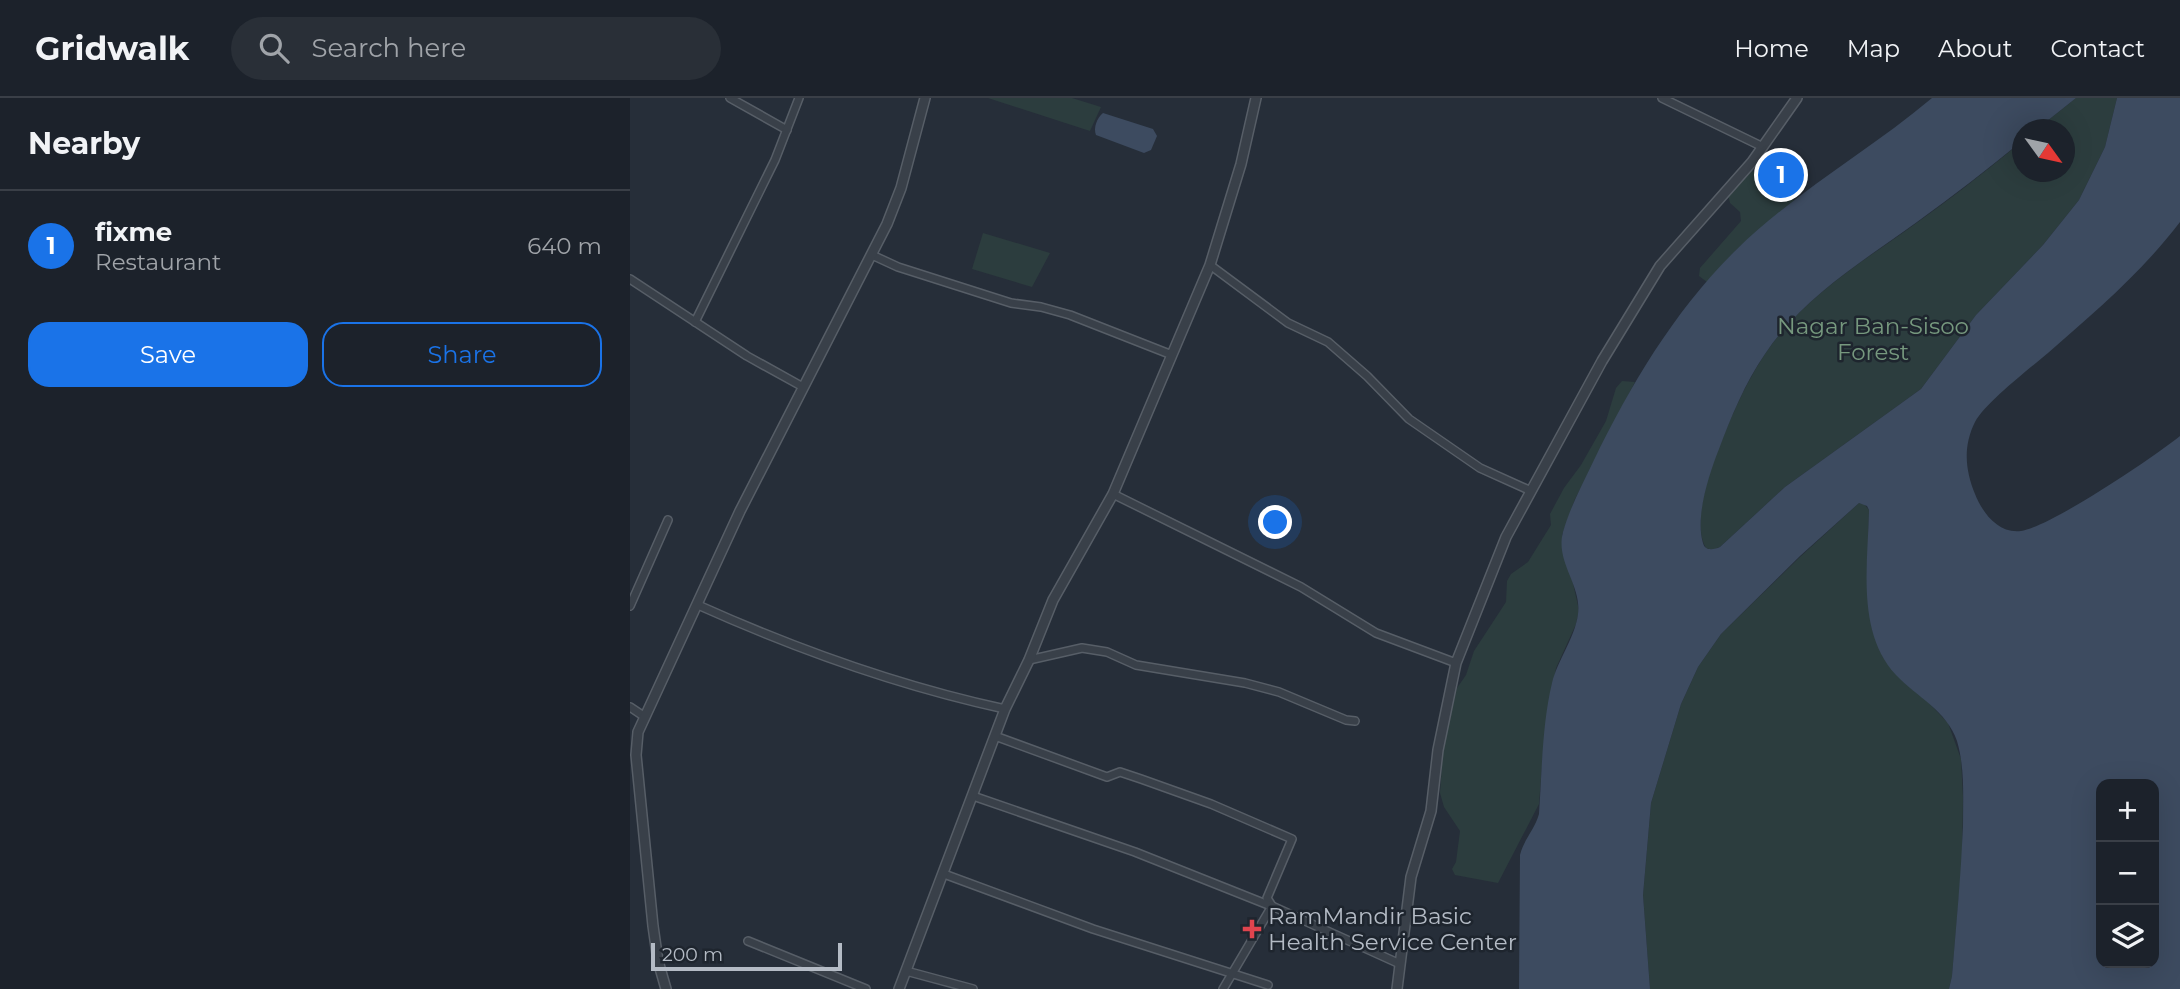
<!DOCTYPE html>
<meta charset="utf-8">
<style>
body{margin:0;font-family:Montserrat,sans-serif;background:#292f37;color:#f1f3f6}
.controls{position:absolute;right:21px;bottom:21px;display:grid;overflow:hidden;border-radius:14px;box-shadow:0 7px 28px #0002}
.controls button{width:63px;height:63px;display:grid;place-items:center;padding:0;border:0;border-bottom:2px solid #3a3f47;background:#1c222b;color:#f1f3f6;font:35px sans-serif}
.compass{position:absolute;left:1382px;top:21px;width:63px;height:63px;border-radius:50%;background:#1c222b;box-shadow:0 7px 28px #0002;rotate:123deg}
.scale{position:absolute;left:21px;bottom:18px;width:191px;box-sizing:border-box;padding-left:7px;border:4px solid #b4bbc5;border-top:0;font-size:19px;line-height:24px;white-space:nowrap;color:#b4bbc5;-webkit-text-stroke:5px #1e252e;paint-order:stroke}
.you{position:absolute;left:646px;top:425px;width:24px;height:24px;margin:-18px;border:5px solid #fff;border-radius:50%;background:#1a73e8;box-shadow:0 0 0 10px #1a73e833}
.badge{display:grid;place-items:center;width:46px;height:46px;border-radius:50%;background:#1a73e8;color:#fff;font-size:23px;font-weight:700}
.pin{position:absolute;translate:-50% -50%;border:4px solid #fff;box-shadow:0 2px 7px #0006}
.list{margin:0;padding:0;list-style:none}
h2{display:flex;justify-content:space-between;align-items:center;height:91px;margin:0;padding:0 28px;font-size:30px}
h2 small{font-size:23px;font-weight:400;color:#a0a4a9}
.list li{display:grid;grid-template-columns:46px 1fr auto;gap:21px;align-items:center;box-sizing:border-box;height:112px;padding:0 28px;border-top:2px solid #3a3f47}
.list b{display:block;font-size:26px;white-space:nowrap}
.list p{margin:0;font-size:23px;white-space:nowrap;color:#a0a4a9}
.list em{font-size:23px;font-style:normal;color:#a0a4a9}
.actions{display:flex;gap:14px;padding:21px 28px}
.actions a{flex:1;padding:16px 0;border:2px solid #1a73e8;border-radius:21px;text-align:center;font-size:24px;color:#1a73e8}
.actions .main{background:#1a73e8;color:#fff}
.icon{flex:none;width:38px;height:38px;fill:none;stroke:currentColor;stroke-width:2;stroke-linecap:round;stroke-linejoin:round}
.map{position:relative;flex:none;width:1550px;height:891px;overflow:hidden}
header{display:flex;align-items:center;gap:42px;box-sizing:border-box;height:98px;padding:0 35px;background:#1c222b;border-bottom:2px solid #3a3f47}
header strong{font-size:33px}
nav{display:flex;gap:38px;margin-inline-start:auto;font-size:24px}
.search{width:490px;height:63px;background:#292f37;display:flex;align-items:center;gap:18px;box-sizing:border-box;padding:0 24px;border-radius:38px;color:#a0a4a9;font-size:26px}
main{display:flex}
aside{flex:1;background:#1c222b}
.map>svg:first-child{display:block}
.green{fill:#2c3d3e}
.water{fill:#3d4b60;fill-rule:evenodd}
.lines{fill:none;stroke-linecap:round;stroke-linejoin:round}
.minor-casing{stroke:#575e67;stroke-width:10}
.tertiary-casing{stroke:#575e67;stroke-width:12}
.minor{stroke:#394049;stroke-width:7}
.tertiary{stroke:#394049;stroke-width:9}
.health-dot{fill:#e0444e;stroke:#1e252e;stroke-width:2.5}
.labels{text-anchor:middle;stroke-width:5;stroke-linejoin:round;paint-order:stroke}
.park-label{font-size:23px;fill:#76987e;stroke:#1e252e}
.poi-label{font-size:23px;fill:#b4bbc5;stroke:#1e252e;text-anchor:start}
</style>
<header>
<strong>Gridwalk</strong>
<div class="search"><svg class="icon" aria-label="search" viewBox="0 0 24 24"><circle cx="10" cy="10" r="6"/><path d="M15 15l6 6"/></svg>Search here</div>
<nav><a>Home</a><a>Map</a><a>About</a><a>Contact</a></nav>
</header>
<main>
<aside>
<h2>Nearby<small></small></h2>
<ul class="list">
<li><span class="badge">1</span><div><b>fixme</b><p>Restaurant</p></div><em>640 m</em></li>
</ul>
<div class="actions"><a class="main">Save</a><a>Share</a></div>
</aside>
<div class="map">
<svg width="1550" height="891" viewBox="0 0 1550 891">
<rect width="100%" height="100%" fill="#262e39"/>
<g class="green">
<polygon points="358,0 442,0 471,9 460,33"/>
<path d="M1446,0H1487L1475,49L1449,102L1413,147L1346,217L1291,291L1155,389L1090,449L1082,452L1076,450C1063,429 1076,384 1084,362C1098,326 1113,289 1135,256C1169,204 1224,169 1274,134C1315,105 1354,75 1392,43V74H1434V32L1407,31Z"/>
<polygon points="1120,71 1165,103 1106,152 1077,184 1069,178 1070,170 1111,123 1110,114 1100,105 1098,97"/>
<polygon points="353,135 420,155 402,189 342,171"/>
<polygon points="992,283 1005,284 945,401 932,437 949,512 946,526 926,570 914,644 909,706 868,785 825,777 822,771 826,764 830,733 814,709 810,695 813,651 827,590 836,577 844,553 876,504 877,483 881,476 898,464 921,427 920,416 934,390 951,367 976,323 986,290"/>
<polygon points="1229,405 1234,406 1239,412 1238,454 1297,603 1318,625 1331,661 1333,700 1332,763 1322,878 1319,891 1020,891 1013,797 1021,705 1051,606 1068,569 1091,536 1170,459"/>
</g>
<g class="water">
<path d="M1302,0H1446L1407,31L1392,32V43C1358,71 1323,98 1287,124C1233,163 1173,199 1135,256C1115,285 1101,319 1089,351C1079,376 1065,419 1073,445C1075,453 1083,452 1090,449L1155,389L1291,291L1346,217L1413,147L1449,102L1475,49L1487,0H1550V124C1512,174 1465,214 1418,255C1400,270 1355,305 1345,324C1333,348 1335,372 1345,396C1352,414 1368,436 1391,433C1420,429 1524,359 1550,338V891H1319L1322,878C1326,828 1331,778 1333,728C1333,700 1335,670 1327,643C1317,613 1287,599 1266,577C1226,534 1238,466 1239,412L1237,408L1229,405L1170,458L1091,536L1068,569L1051,606L1021,705L1013,797L1020,891H889L890,757C894,741 905,731 909,716C912,673 912,627 922,585C928,561 945,540 948,516C952,487 925,464 933,434C940,409 953,385 964,362C1001,286 1045,212 1106,152C1165,94 1239,53 1302,0ZM1471,686H1524V865H1471Z"/>
<path d="M473,15L523,31L527,38L521,52L514,55L466,37C463,30 467,20 473,15Z"/>
</g>
<g class="lines">
<defs>
<g id="minor">
<polyline points="100,0 157,32"/>
<polyline points="1032,0 1133,49"/>
<polyline points="242,157 268,169 381,205 411,209 440,217 542,257"/>
<polyline points="580,167 658,225 698,244 737,278 779,321 850,370 901,393"/>
<polyline points="0,181 117,258 173,289"/>
<polyline points="65,224 145,62 169,0"/>
<polyline points="483,396 671,489 746,535 826,565"/>
<path d="M68,507C166,551 269,588 375,611"/>
<polyline points="0,508 38,422"/>
<polyline points="399,562 452,550 477,554 506,567 615,585 649,594 716,622 725,623"/>
<polyline points="0,609 15,619"/>
<polyline points="365,638 477,679 490,674 511,681 581,706 662,741 637,800 642,808"/>
<polyline points="343,698 505,754 641,808"/>
<polyline points="314,776 463,831 638,887"/>
<polyline points="118,843 236,891"/>
<polyline points="276,873 343,891"/>
<polyline points="593,891 642,808 770,866"/>
</g>
<g id="tertiary">
<polyline points="36,891 28,863 23,828 6,657 8,634 110,413 257,126 271,90 295,0"/>
<polyline points="269,891 375,611 399,562 423,502 483,396 580,167 611,66 626,0"/>
<polyline points="767,891 781,779 801,713 808,652 826,565 876,439 972,263 1030,168 1122,64 1167,0"/>
</g>
</defs>
<use href="#minor" class="minor-casing"/>
<use href="#tertiary" class="tertiary-casing"/>
<use href="#minor" class="minor"/>
<use href="#tertiary" class="tertiary"/>
</g>
<path class="health-dot" d="M618.5 820.5h7v7h7v7h-7v7h-7v-7h-7v-7h7z"/>
<g class="labels">
<g class="park-label">
<text x="1243" y="236">Nagar Ban-Sisoo<tspan x="1243" dy="26">Forest</tspan></text>
</g>
<g class="poi-label">
<text x="638" y="826">RamMandir Basic<tspan x="638" dy="26">Health Service Center</tspan></text>
</g>
</g>
</svg>
<div class="controls">
<button>+</button>
<button>−</button>
<button><svg class="icon" aria-label="layers" viewBox="0 0 24 24"><path d="M12 4l9 5-9 5-9-5zM3 14l9 5 9-5"/></svg></button>
</div>
<svg class="compass" viewBox="-18 -18 36 36"><path d="M0-13l5 13h-10z" fill="#e53935"/><path d="M0 13l5-13h-10z" fill="#a0a4a9"/></svg>
<div class="scale">200 m</div>
<div class="you"></div>
<div class="pin badge" style="left:1151px;top:77px">1</div>
</div>
</main>
